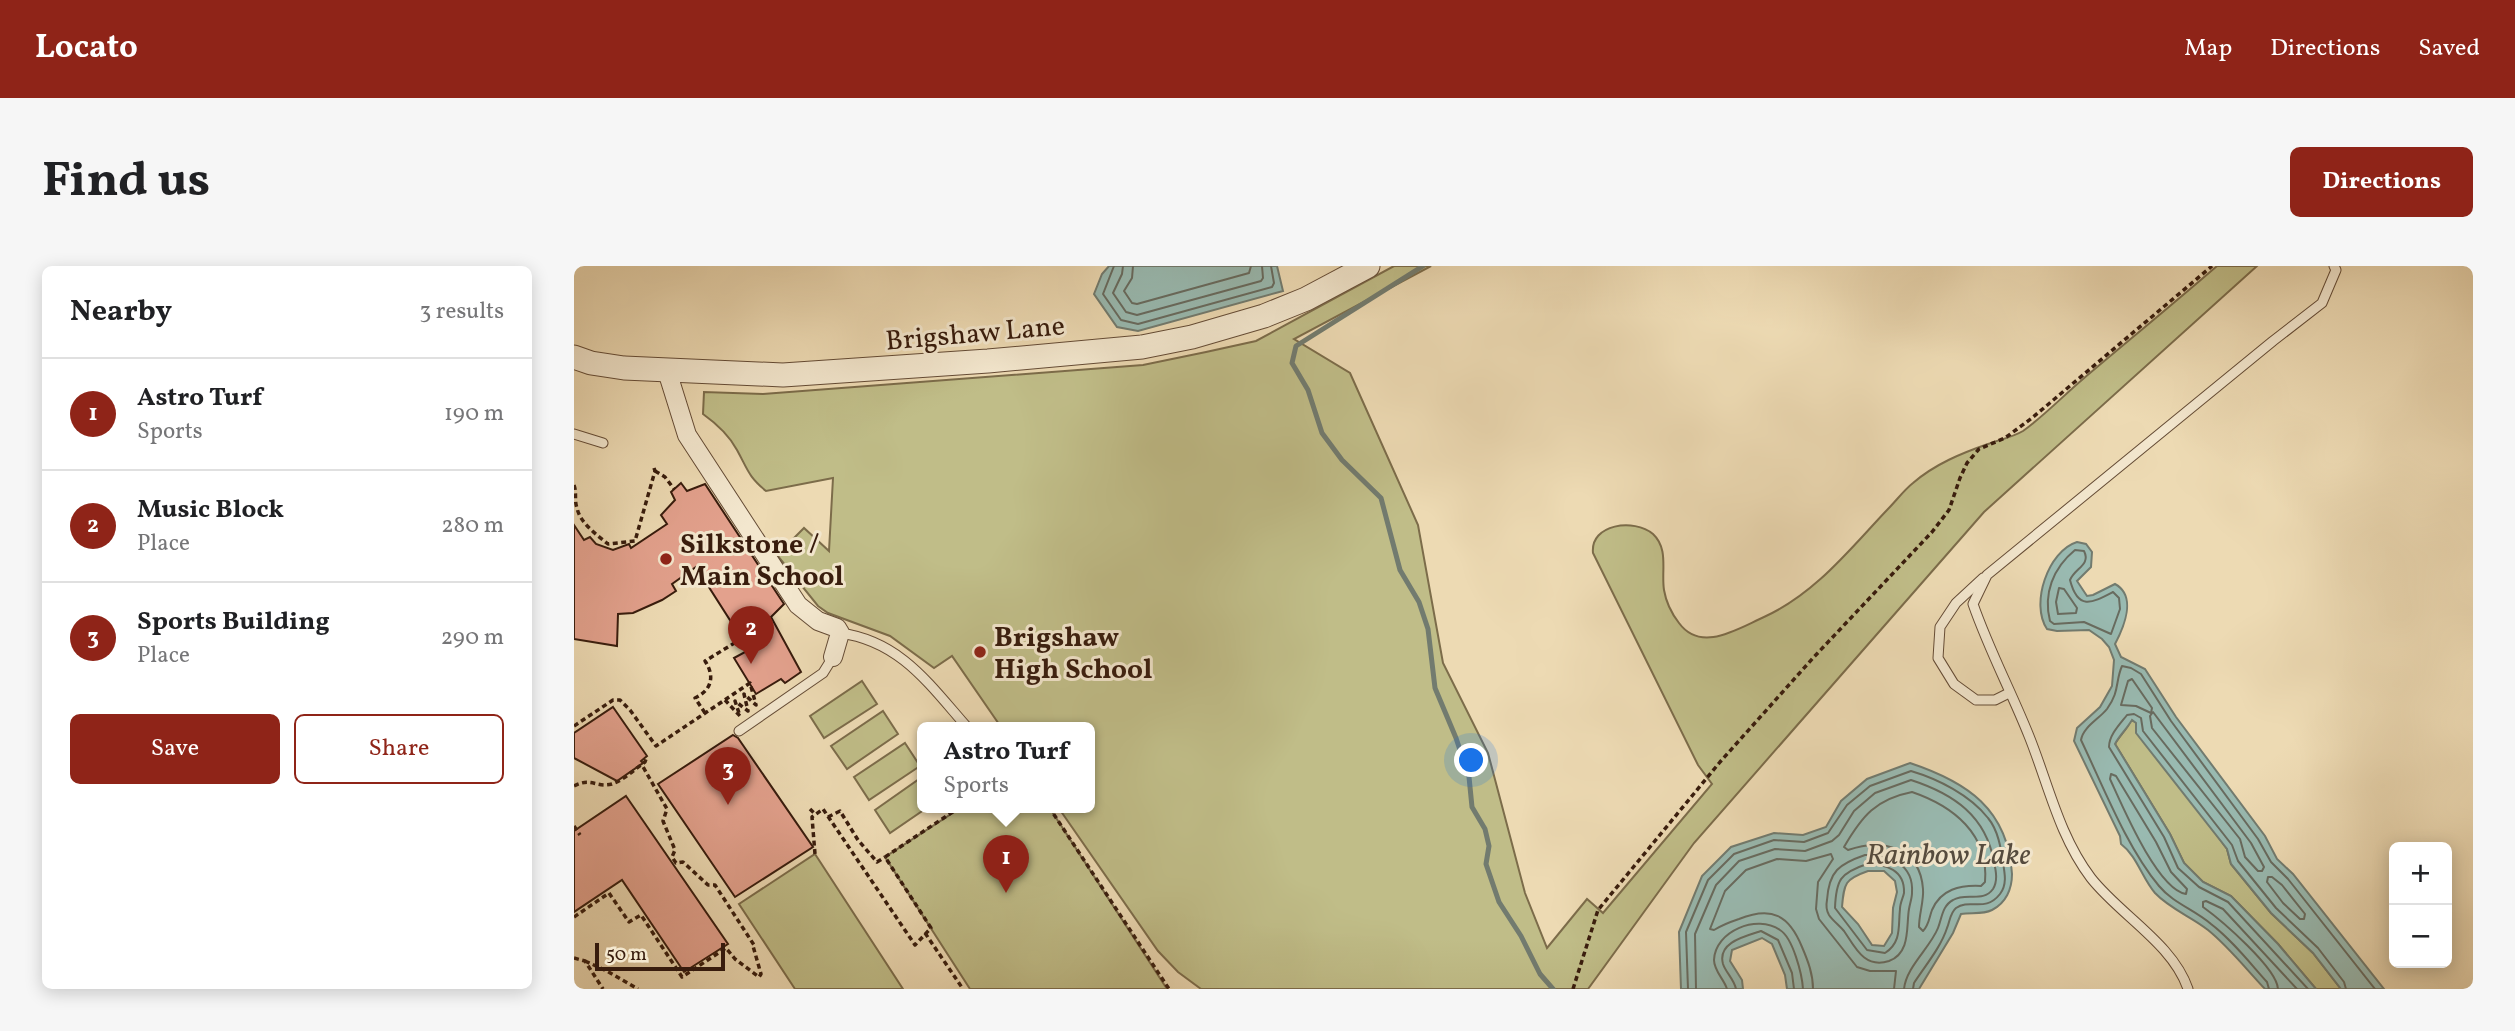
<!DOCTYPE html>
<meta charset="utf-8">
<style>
body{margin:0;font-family:Vollkorn,serif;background:#f6f6f6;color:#202124}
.controls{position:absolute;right:21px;bottom:21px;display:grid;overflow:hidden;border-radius:10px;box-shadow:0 4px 18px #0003}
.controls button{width:63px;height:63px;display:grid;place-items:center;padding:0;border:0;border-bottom:2px solid #e0e0e0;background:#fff;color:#202124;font:35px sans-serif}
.scale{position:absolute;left:21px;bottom:18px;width:130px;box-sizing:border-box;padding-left:7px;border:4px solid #381c0d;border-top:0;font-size:19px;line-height:24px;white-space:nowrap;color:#381c0d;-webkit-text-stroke:5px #f3e7ce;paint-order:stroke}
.you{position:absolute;left:898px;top:495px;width:24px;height:24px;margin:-18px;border:5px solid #fff;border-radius:50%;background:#1a73e8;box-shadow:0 0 0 10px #1a73e833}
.badge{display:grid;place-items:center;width:46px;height:46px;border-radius:50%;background:#8f2418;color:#fff;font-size:23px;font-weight:700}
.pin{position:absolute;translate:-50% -58px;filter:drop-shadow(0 2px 4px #0008)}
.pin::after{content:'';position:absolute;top:37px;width:24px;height:21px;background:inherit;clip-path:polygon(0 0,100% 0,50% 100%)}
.popup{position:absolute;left:343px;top:456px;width:178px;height:91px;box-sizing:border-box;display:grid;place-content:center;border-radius:10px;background:#fff;filter:drop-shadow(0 2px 5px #0005);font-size:23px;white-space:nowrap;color:#757577}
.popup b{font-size:26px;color:#202124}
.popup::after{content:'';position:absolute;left:50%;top:100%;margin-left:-14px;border:14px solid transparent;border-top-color:#fff}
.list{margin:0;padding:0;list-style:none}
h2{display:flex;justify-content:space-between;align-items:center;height:91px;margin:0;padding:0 28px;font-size:30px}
h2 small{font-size:23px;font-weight:400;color:#757577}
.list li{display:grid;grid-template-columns:46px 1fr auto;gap:21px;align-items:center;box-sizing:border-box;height:112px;padding:0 28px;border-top:2px solid #e0e0e0}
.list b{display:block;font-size:26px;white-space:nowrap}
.list p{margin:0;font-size:23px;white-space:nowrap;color:#757577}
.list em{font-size:23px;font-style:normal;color:#757577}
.actions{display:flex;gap:14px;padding:21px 28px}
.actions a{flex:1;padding:16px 0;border:2px solid #8f2418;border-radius:10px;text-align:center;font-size:24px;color:#8f2418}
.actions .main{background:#8f2418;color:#fff}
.map{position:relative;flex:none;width:1899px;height:723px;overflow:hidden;border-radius:10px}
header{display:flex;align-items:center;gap:42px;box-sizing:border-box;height:98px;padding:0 35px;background:#8f2418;color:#fff}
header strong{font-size:33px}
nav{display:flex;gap:38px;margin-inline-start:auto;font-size:24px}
.intro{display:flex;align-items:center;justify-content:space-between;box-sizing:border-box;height:168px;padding:0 42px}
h1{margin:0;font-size:49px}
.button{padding:18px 32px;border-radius:10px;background:#8f2418;color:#fff;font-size:24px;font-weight:700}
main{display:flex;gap:42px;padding:0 42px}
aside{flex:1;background:#fff;border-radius:10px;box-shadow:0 4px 18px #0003}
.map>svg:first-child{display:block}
.green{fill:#c0bd88;stroke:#7c6c4a;stroke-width:2}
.water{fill:#99bab1;stroke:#727b6f;stroke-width:2;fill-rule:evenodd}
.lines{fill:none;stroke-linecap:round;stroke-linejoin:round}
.shore{stroke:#686b5f;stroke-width:2}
.stream{stroke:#727b6f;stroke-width:5}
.building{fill:#e3a18d;stroke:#381c0d;stroke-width:2}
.service-casing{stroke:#654c36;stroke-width:11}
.minor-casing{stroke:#654c36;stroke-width:20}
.tertiary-casing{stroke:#654c36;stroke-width:25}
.path{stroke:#381c0d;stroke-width:3.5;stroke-dasharray:5 3.5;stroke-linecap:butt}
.service{stroke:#f3e7ce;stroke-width:9}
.minor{stroke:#f3e7ce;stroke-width:18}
.tertiary{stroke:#f3e7ce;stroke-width:23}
.poi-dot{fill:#8f2418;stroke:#f3e7ce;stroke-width:2.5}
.labels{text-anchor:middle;stroke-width:6;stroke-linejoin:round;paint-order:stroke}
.street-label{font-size:28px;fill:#381c0d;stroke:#f3e7ce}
.poi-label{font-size:28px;font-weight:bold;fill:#381c0d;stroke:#f3e7ce;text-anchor:start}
.water-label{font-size:30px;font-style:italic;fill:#554b3e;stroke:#f3e7ce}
</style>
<header>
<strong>Locato</strong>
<nav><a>Map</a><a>Directions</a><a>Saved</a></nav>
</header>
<div class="intro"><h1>Find us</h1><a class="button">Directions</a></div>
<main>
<aside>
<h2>Nearby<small>3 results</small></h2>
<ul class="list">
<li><span class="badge">1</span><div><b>Astro Turf</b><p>Sports</p></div><em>190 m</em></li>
<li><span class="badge">2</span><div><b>Music Block</b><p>Place</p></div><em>280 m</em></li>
<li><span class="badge">3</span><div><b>Sports Building</b><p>Place</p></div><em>290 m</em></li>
</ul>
<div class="actions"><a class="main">Save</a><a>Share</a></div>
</aside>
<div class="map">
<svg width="1899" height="723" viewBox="0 0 1899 723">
<rect width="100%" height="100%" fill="#eddab3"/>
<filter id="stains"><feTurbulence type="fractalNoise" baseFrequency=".00286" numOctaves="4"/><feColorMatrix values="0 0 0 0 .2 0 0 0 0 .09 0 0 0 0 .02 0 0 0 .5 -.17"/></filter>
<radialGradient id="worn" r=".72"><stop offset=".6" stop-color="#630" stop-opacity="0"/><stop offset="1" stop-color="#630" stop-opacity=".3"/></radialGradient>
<g class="green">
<path d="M820,0H857L720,73L776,107L844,259L869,397L914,487L951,627L973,682L1013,633L1029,647L1138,518L1124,499L1019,287C1016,258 1060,252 1079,268C1095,283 1087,305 1090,324C1092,336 1098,348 1105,357C1127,387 1163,363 1190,351C1241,328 1276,283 1313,244C1322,235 1330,224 1339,217C1361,198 1388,187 1414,178C1425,174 1439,171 1449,165C1470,150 1489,130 1509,113C1554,75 1599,38 1643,0H1683L1410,246L1120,577L1014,723H627L604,706L584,685L484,541H516V461H427L378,390L360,402L316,370L254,347L244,340L203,289L230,262L255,285L259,212L192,225C174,210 174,204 163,184C155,169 143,158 129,148L130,126L189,128L569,99L632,86L682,75Z"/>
<polygon points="288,415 303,438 250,472 236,450"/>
<polygon points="309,445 324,468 273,503 257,480"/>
<path d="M1557,454L1562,456L1653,583L1657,598L1697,647L1739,687L1767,723H1742L1704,678L1657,630L1629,616L1610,597L1596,568L1541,478C1546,469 1553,464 1557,454Z"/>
<polygon points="331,477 346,500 295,534 280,511"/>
<polygon points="348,511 348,541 354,541 316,567 301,544"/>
<polygon points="388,541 475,541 593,723 396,723 311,591"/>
<polygon points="241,588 329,723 221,723 165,638"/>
</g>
<g class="water">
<polygon points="535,0 703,0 709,25 564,65 543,61 520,28 528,8"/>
<path d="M1503,276L1512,278L1518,286L1517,301L1503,315L1513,330L1519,329L1541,318C1563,330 1550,361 1541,378L1547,391L1571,403L1602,451L1691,570L1703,593L1719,608L1810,723H1767L1739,687L1697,647L1657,598L1653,583L1562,467V457L1558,454C1552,464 1545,470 1541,478L1596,568L1610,597L1629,616L1657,630L1704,678L1742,723H1691C1672,703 1655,681 1634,664C1618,651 1596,643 1581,627C1568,612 1563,590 1547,578L1546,570L1500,475L1503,462L1526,441L1538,420L1540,394L1535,381L1528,373L1515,364L1483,365L1473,363C1456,338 1474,285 1503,276Z"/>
<path d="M1336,497C1393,516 1434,543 1438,608C1438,623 1432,637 1418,644C1408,649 1397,646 1387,648L1379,667L1345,723H1213L1211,709L1198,678L1188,672L1158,684L1156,695L1168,714L1169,723H1107L1105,666L1128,610L1157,581L1200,567L1229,569L1252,561L1267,535L1293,513ZM1294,605H1310L1321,615L1323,626L1319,642L1318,667L1310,680L1298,679L1284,658L1268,641C1270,617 1271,613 1294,605Z"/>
</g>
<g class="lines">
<g class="shore">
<polyline points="540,0 529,28 547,54 564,58 698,21 700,17 697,0"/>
<polyline points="549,0 548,8 539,27 552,46 563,49 687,15 689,12 688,0"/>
<polyline points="559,0 558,12 550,25 558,37 563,38 675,7 677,0"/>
<path d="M1501,284L1510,285C1517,299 1501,302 1496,314C1504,345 1518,337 1539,326L1545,332L1546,343L1537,368L1510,356L1480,358L1476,355C1469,328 1479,302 1501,284Z"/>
<polygon points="1485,322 1490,323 1503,342 1502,347 1484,348 1482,336"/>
<polygon points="1558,413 1578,442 1577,447 1562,440 1547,439 1554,415"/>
<polygon points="1579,446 1677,577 1690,601 1688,605 1684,605 1671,591 1666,573 1578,462 1576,450"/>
<path d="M1537,508L1542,510L1582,576L1597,606L1613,623L1612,628C1583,623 1548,539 1536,513Z"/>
<path d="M1338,526C1379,540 1415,568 1411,616L1407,620C1386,619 1367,623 1358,644C1355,652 1355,659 1349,665L1345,661C1345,648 1350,635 1349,623C1346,581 1308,572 1274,584L1270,581C1288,550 1302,533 1338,526Z"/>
<path d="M1291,589C1315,588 1340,598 1338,627C1338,632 1336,637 1335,643C1332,660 1337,687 1315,695C1290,703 1281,681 1270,665C1265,659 1259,655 1255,649C1252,644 1252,639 1253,634C1255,605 1265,598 1291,589Z"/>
<path d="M1293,598C1312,598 1331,604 1330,627C1329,632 1326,637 1326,643C1324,660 1328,676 1311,687L1293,684L1261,642C1262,614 1266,607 1293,598Z"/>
<polygon points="1694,611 1698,611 1708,619 1731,648 1730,653 1726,653 1709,637 1693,616"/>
<path d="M1114,723L1112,666L1134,614L1160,588L1200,574L1230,576L1254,567L1273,539L1296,520L1337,505C1364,513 1396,529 1414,552C1424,564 1427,582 1429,597C1431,608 1433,619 1426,628C1411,647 1396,632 1382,642C1376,647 1376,655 1373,662C1367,681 1351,700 1340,717L1339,723"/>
<path d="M1122,723L1121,668L1142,619L1165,595L1201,583L1231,585L1258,575L1265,569L1280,545L1301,527L1337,514C1380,528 1412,550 1420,596C1422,605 1424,615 1419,623C1409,637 1392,626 1379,634C1368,640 1368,652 1364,662C1356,682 1332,701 1330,723"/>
<path d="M1153,723C1150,713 1140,705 1140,694C1141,665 1183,648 1206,664C1219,672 1228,708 1229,723"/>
<path d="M1162,723C1160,713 1152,707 1149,698C1143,676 1172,670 1187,665L1204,674L1218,707L1220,723"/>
<path d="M1239,723C1239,708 1234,695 1228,681C1215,649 1198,640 1165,653C1156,656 1148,659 1140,664L1136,663L1151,625L1172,604L1203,593L1232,595L1257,588L1259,593L1244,616L1242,643L1245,653L1283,701L1296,705H1322L1320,723"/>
<path d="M1695,723L1693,716C1675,696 1658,674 1637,658C1621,644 1599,637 1585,620C1553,582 1529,520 1507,474C1509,461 1525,453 1533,443C1546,425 1541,416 1548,400L1557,402L1567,408L1597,455L1684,573L1697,596L1714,613L1801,723"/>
<path d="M1704,723C1703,702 1647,654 1629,641V636L1632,635L1649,643L1723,723"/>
<path d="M1734,723L1654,636L1625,621L1604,602L1590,571L1535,481C1535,469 1546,458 1553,449L1560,448L1567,452L1569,465L1658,579L1664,595L1702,642L1744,682L1770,716L1772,723"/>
</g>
<polyline class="stream" points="849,0 722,80 718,97 734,124 748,167 768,194 807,232 826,304 845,336 854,363 861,422 882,472 895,511 898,541 911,563 915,580 912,598 925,636 947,670 966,708 979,723"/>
</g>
<g class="building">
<polygon points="107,217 113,225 131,218 210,338 197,351 227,406 211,417 207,413 182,428 160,392 175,384 122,301 98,318 102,325 88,334 59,347 44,348 43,380 0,373 0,259 10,274 16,271 22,278 39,284 55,278 57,282 93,258 87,249 101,234 97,226"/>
<polygon points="39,441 73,490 67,495 69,497 43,515 0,492 0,467"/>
<polygon points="159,469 164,472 239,581 161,631 84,518"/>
<polygon points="52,530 154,678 110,706 48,614 0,646 0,565"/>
</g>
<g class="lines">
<defs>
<g id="service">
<polyline points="0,168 29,177"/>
<polyline points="1409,312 1382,337 1366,361 1364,392 1380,418 1402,434 1421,434 1435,427"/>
<path d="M266,367C326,375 355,418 393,461"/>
<polyline points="165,465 249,407 259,391"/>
<path d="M1614,723C1599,678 1546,649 1517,612C1485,570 1474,517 1455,470C1437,425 1415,384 1399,338L1413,309L1699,75L1748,37L1762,4L1760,0"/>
</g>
<polyline id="minor" points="93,105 113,169 224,339 244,355 263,362 266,367 259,391"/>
<polyline id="tertiary" points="0,91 17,97 50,102 209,109 414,95 568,81 618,71 690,50 732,33 794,0"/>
</defs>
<use href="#service" class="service-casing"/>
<use href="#minor" class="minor-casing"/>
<use href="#tertiary" class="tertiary-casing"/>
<g class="path">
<polyline points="81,205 91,211 100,223"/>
<path d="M0,219C3,227 0,234 3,242C6,257 23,269 34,278L61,275L81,205L80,202"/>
<path d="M131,447L121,432C138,424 141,410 131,395L172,370"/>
<polyline points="0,460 39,434 46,434 56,444 82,480 176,417 182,439 170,428 174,445 161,435 166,450 151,434"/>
<path d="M0,520C17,511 22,522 38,518C50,514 61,503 71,496L73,490"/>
<polyline points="475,541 595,723"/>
<polyline points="236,543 241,548"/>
<polyline points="254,551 266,545 284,574 303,596 311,591"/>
<polyline points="0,560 6,569"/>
<polyline points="241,588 238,551 249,543 341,679 357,662 311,591 386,541"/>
<polyline points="0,651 35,627 55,656 67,649 108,711 152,682 161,693 185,711 187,708 179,680 180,679 141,619 134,619 109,596 102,597 98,591 101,584 89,555 93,543 68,499"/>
<polyline points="351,667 389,723"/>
<polyline points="0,692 11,695 29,723"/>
<polyline points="11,695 33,705 64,723"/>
<polyline points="999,723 1024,644 1146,496 1239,392 1358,266 1375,244 1386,212 1393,197 1405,183 1431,172 1458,152 1638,0"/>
</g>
<use href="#service" class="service"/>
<use href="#minor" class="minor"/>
<use href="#tertiary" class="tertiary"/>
</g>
<g class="poi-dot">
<circle cx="92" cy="293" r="7"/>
<circle cx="406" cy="386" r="7"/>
</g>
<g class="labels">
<g class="street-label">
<text transform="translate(401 66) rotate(-5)" y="10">Brigshaw Lane</text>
</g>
<g class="poi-label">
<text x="106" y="287">Silkstone /<tspan x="106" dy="32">Main School</tspan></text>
<text x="420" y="380">Brigshaw<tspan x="420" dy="32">High School</tspan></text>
</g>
<g class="water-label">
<text x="1374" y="598">Rainbow Lake</text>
</g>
</g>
<rect width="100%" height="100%" filter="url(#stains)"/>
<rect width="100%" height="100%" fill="url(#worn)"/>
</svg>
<div class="controls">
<button>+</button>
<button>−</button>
</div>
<div class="scale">50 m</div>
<div class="you"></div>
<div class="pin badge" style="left:432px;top:627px">1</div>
<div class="popup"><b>Astro Turf</b>Sports</div>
<div class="pin badge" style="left:177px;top:398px">2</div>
<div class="pin badge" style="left:154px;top:539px">3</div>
</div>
</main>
